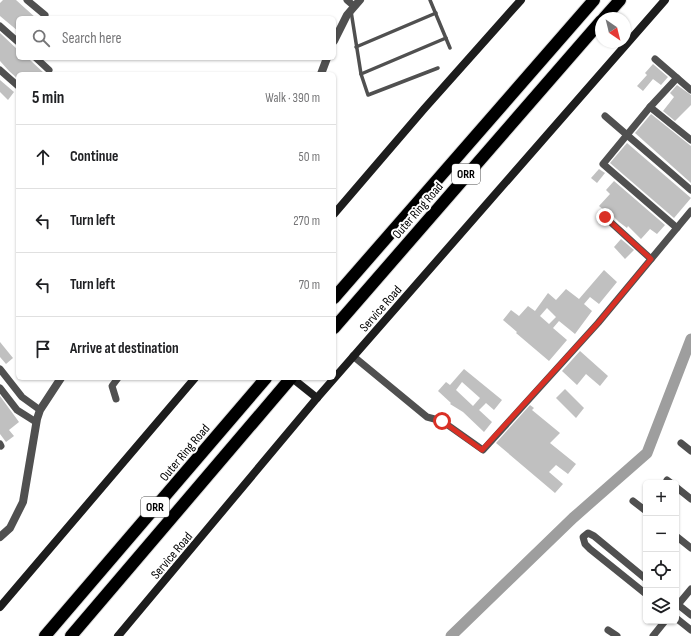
<!DOCTYPE html>
<meta charset="utf-8">
<style>
body{margin:0;font-family:"Sofia Sans Condensed",sans-serif;background:#f6f6f6;color:#202124}
.controls{position:absolute;right:12px;bottom:12px;display:grid;overflow:hidden;border-radius:6px;box-shadow:0 1px 3px #0004}
.controls button{width:36px;height:36px;display:grid;place-items:center;padding:0;border:0;border-bottom:1px solid #e0e0e0;background:#fff;color:#202124;font:20px sans-serif}
.compass{position:absolute;left:595px;top:12px;width:36px;height:36px;border-radius:50%;background:#fff;box-shadow:0 1px 3px #0004;rotate:145deg}
.stop{position:absolute;width:12px;height:12px;margin:-9px;border:3px solid #d93025;border-radius:50%;background:#fff}
.stop.end{background:#d93025;border-color:#fff;box-shadow:0 1px 4px #0008}
.list{margin:0;padding:0;list-style:none}
h2{display:flex;justify-content:space-between;align-items:center;height:52px;margin:0;padding:0 16px;font-size:17px}
h2 small{font-size:13px;font-weight:400;color:#757577}
.list li{display:grid;grid-template-columns:26px 1fr auto;gap:12px;align-items:center;box-sizing:border-box;height:64px;padding:0 16px;border-top:1px solid #e0e0e0}
.list b{display:block;font-size:15px;white-space:nowrap}
.list em{font-size:13px;font-style:normal;color:#757577}
.icon{flex:none;width:22px;height:22px;fill:none;stroke:currentColor;stroke-width:2;stroke-linecap:round;stroke-linejoin:round}
.map{position:relative;flex:none;width:691px;height:636px;overflow:hidden}
.search{position:absolute;background:#fff;box-shadow:0 1px 3px #0004;left:16px;top:16px;width:320px;height:44px;display:flex;align-items:center;gap:10px;box-sizing:border-box;padding:0 14px;border-radius:6px;color:#757577;font-size:15px}
.panel{position:absolute;background:#fff;box-shadow:0 1px 3px #0004;left:16px;top:72px;width:320px;height:308px;border-radius:6px}
.map>svg:first-child{display:block}
.lines{fill:none;stroke-linecap:round;stroke-linejoin:round}
.river{stroke:#9e9e9e;stroke-width:11}
.building{fill:#c0c0c0;fill-rule:evenodd}
.motorway-casing{stroke:#dbdbdb;stroke-width:14}
.service{stroke:#505050;stroke-width:3.5}
.minor{stroke:#505050;stroke-width:7}
.tertiary{stroke:#505050;stroke-width:8}
.secondary{stroke:#1d1d1d;stroke-width:8}
.motorway{stroke:#000;stroke-width:12}
.route{stroke:#d93025;stroke-width:5}
.labels{text-anchor:middle;stroke-width:4;stroke-linejoin:round;paint-order:stroke}
.shield{fill:#fff;stroke:#4c4c4c;stroke-width:1}
.shield-label{font-size:12px;font-weight:bold;fill:#000}
.street-label{font-size:13px;fill:#000;stroke:#fff}
</style>
<div class="map">
<svg width="691" height="636" viewBox="0 0 691 636">
<rect width="100%" height="100%" fill="#fff"/>
<g class="lines">
<polyline class="river" points="451,636 573,518 647,453 691,339"/>
</g>
<g class="building">
<polygon points="3,0 16,0 36,18 18,18 18,31 0,16 0,3"/>
<polygon points="0,33 18,50 18,58 31,58 30,60 45,74 18,74 18,79 9,71 0,61"/>
<polygon points="653,64 668,77 661,85 653,79 643,91 637,86 647,75 645,73"/>
<polygon points="0,80 14,92 8,100 0,92"/>
<polygon points="677,85 691,95 691,105 675,121 663,111 674,97 670,93"/>
<polygon points="651,114 691,146 691,183 635,133"/>
<polygon points="627,143 691,198 674,218 610,163"/>
<polygon points="599,169 605,173 597,183 591,178"/>
<polygon points="614,181 665,225 657,234 650,229 641,239 628,226 627,228 619,222 606,209 605,211 599,206 610,194 606,190"/>
<polygon points="621,239 634,250 625,259 614,247"/>
<path d="M604,270L617,282L599,304L590,297L584,304L592,311L575,334L559,321L553,328L567,340L549,361L516,333L517,332L503,320L511,310L519,316L528,306L535,311L548,293L556,300L566,289L579,299ZM547,308L556,317L549,324L540,316Z"/>
<polygon points="0,342 13,358 6,364 0,357"/>
<polygon points="580,351 608,376 600,386 586,374 577,385 562,371"/>
<path d="M464,369L502,400L494,410L486,403L479,410L492,422L484,432L463,412L450,404L451,403L438,391L446,382L450,385ZM462,382L480,398L473,406L456,390Z"/>
<polygon points="565,389 584,408 576,418 556,398"/>
<polygon points="0,396 19,422 9,430 14,436 6,442 0,434"/>
<polygon points="530,405 534,408 532,410 560,433 550,443 576,464 568,474 556,465 549,472 563,484 555,493 496,443"/>
</g>
<g class="lines">
<defs>
<g id="motorway">
<polyline points="604,18 620,0"/>
<polyline points="334,298 594,0"/>
<polyline points="334,328 601,21"/>
<polyline points="45,636 266,378"/>
<polyline points="71,636 291,378"/>
</g>
</defs>
<use href="#motorway" class="motorway-casing"/>
<g class="service">
<polyline points="430,0 450,48"/>
<polyline points="351,11 361,74 368,95 438,68"/>
<polyline points="356,47 436,13"/>
<polyline points="361,74 446,38"/>
</g>
<g class="minor">
<polyline points="27,0 45,15"/>
<polyline points="347,0 354,6"/>
<polyline points="0,26 18,42"/>
<polyline points="36,58 49,70"/>
<polyline points="655,59 691,90"/>
<polyline points="0,70 18,86"/>
<polyline points="677,78 650,107 691,140"/>
<polyline points="650,107 603,164 677,228"/>
<polyline points="605,116 691,190"/>
<polyline points="605,217 651,259"/>
<polyline points="353,356 427,417 442,421 483,450 598,323 691,211"/>
<polyline points="0,369 22,397 40,410"/>
<polyline points="0,388 17,410 36,422"/>
<polyline points="116,399 112,386 118,378"/>
<polyline points="681,443 691,451"/>
<polyline points="0,444 1,446"/>
<polyline points="667,480 671,483"/>
<polyline points="676,487 691,499"/>
<polyline points="633,501 646,511"/>
<polyline points="676,536 691,548"/>
<polyline points="646,579 594,536 588,533 583,537 585,544 590,549 646,594"/>
<polyline points="676,603 691,615"/>
<polyline points="676,607 691,589"/>
<polyline points="676,618 691,630"/>
<polyline points="608,630 617,636"/>
<polyline points="653,636 665,621"/>
</g>
<g class="tertiary">
<polyline points="334,41 347,15 360,0"/>
<polyline points="321,74 327,58"/>
<polyline points="0,537 10,528 23,502 37,419 40,410 61,378"/>
</g>
<g class="secondary">
<polyline points="334,214 424,109 521,0"/>
<polyline points="292,378 317,398"/>
<polyline points="0,607 195,378"/>
<polyline points="118,636 317,398 665,0"/>
</g>
<use href="#motorway" class="motorway"/>
</g>
<g class="lines">
<polyline class="route" points="442,421 482,450 598,323 651,259 605,217"/>
</g>
<g class="labels">
<g class="shield">
<rect x="452" y="164" width="28" height="20" rx="3"/>
<rect x="141" y="497" width="28" height="20" rx="3"/>
</g>
<g class="shield-label">
<text x="466" y="178">ORR</text>
<text x="155" y="511">ORR</text>
</g>
<g class="street-label">
<text transform="translate(417 210) rotate(-49)" y="5">Outer Ring Road</text>
<text transform="translate(380 308) rotate(-49)" y="5">Service Road</text>
<text transform="translate(184 452) rotate(-50)" y="5">Outer Ring Road</text>
<text transform="translate(171 555) rotate(-50)" y="5">Service Road</text>
</g>
</g>
</svg>
<div class="controls">
<button>+</button>
<button>−</button>
<button><svg class="icon" aria-label="locate" viewBox="0 0 24 24"><circle cx="12" cy="12" r="6"/><path d="M12 2v4M12 18v4M2 12h4M18 12h4"/></svg></button>
<button><svg class="icon" aria-label="layers" viewBox="0 0 24 24"><path d="M12 4l9 5-9 5-9-5zM3 14l9 5 9-5"/></svg></button>
</div>
<svg class="compass" viewBox="-18 -18 36 36"><path d="M0-13l5 13h-10z" fill="#e53935"/><path d="M0 13l5-13h-10z" fill="#757577"/></svg>
<div class="stop" style="left:442px;top:421px"></div>
<div class="stop end" style="left:605px;top:217px"></div>
<div class="search"><svg class="icon" aria-label="search" viewBox="0 0 24 24"><circle cx="10" cy="10" r="6"/><path d="M15 15l6 6"/></svg>Search here</div>
<section class="panel">
<h2>5 min<small>Walk · 390 m</small></h2>
<ul class="list">
<li><svg class="icon" aria-label="ahead" viewBox="0 0 24 24"><path d="M12 20V5M6 11l6-6 6 6"/></svg><div><b>Continue</b></div><em>50 m</em></li>
<li><svg class="icon" aria-label="left" viewBox="0 0 24 24"><path d="M17 20v-9H6M10 6l-5 5 5 5"/></svg><div><b>Turn left</b></div><em>270 m</em></li>
<li><svg class="icon" aria-label="left" viewBox="0 0 24 24"><path d="M17 20v-9H6M10 6l-5 5 5 5"/></svg><div><b>Turn left</b></div><em>70 m</em></li>
<li><svg class="icon" aria-label="arrive" viewBox="0 0 24 24"><path d="M6 21V4h12l-3 4 3 4H6"/></svg><div><b>Arrive at destination</b></div></li>
</ul>
</section>
</div>
